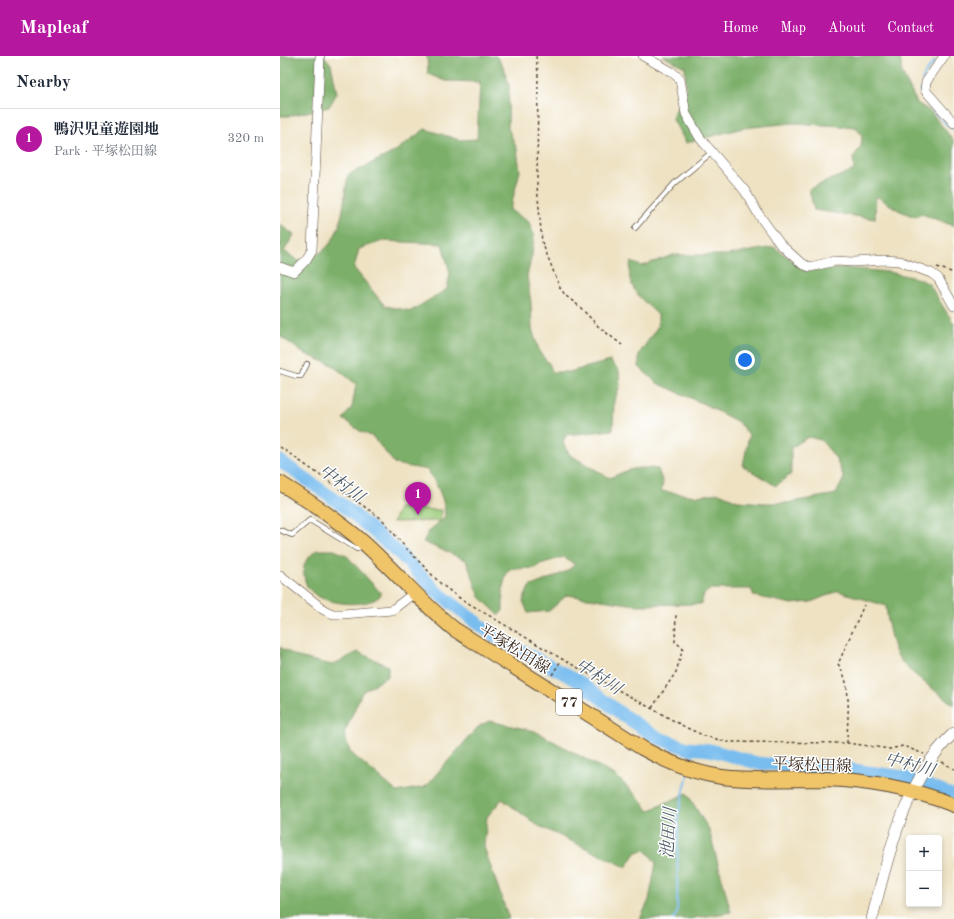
<!DOCTYPE html>
<meta charset="utf-8">
<style>
body{margin:0;font-family:"Old Standard TT","Noto Serif JP",serif;background:#f2f2f3;color:#1f2937}
.controls{position:absolute;right:12px;bottom:12px;display:grid;overflow:hidden;border-radius:4px;box-shadow:0 2px 6px #0003}
.controls button{width:36px;height:36px;display:grid;place-items:center;padding:0;border:0;border-bottom:1px solid #e0e1e3;background:#fff;color:#1f2937;font:20px sans-serif}
.you{position:absolute;left:465px;top:304px;width:14px;height:14px;margin:-10px;border:3px solid #fff;border-radius:50%;background:#1a73e8;box-shadow:0 0 0 6px #1a73e833}
.badge{display:grid;place-items:center;width:26px;height:26px;border-radius:50%;background:#b5179e;color:#fff;font-size:13px;font-weight:700}
.pin{position:absolute;translate:-50% -33px;filter:drop-shadow(0 1px 2px #0008)}
.pin::after{content:'';position:absolute;top:21px;width:14px;height:12px;background:inherit;clip-path:polygon(0 0,100% 0,50% 100%)}
.list{margin:0;padding:0;list-style:none}
h2{display:flex;justify-content:space-between;align-items:center;height:52px;margin:0;padding:0 16px;font-size:17px}
h2 small{font-size:13px;font-weight:400;color:#747a83}
.list li{display:grid;grid-template-columns:26px 1fr auto;gap:12px;align-items:center;box-sizing:border-box;height:60px;padding:0 16px;border-top:1px solid #e0e1e3}
.list b{display:block;font-size:15px;white-space:nowrap}
.list p{margin:0;font-size:13px;white-space:nowrap;color:#747a83}
.list em{font-size:13px;font-style:normal;color:#747a83}
.map{position:relative;flex:none;width:674px;height:863px;overflow:hidden}
header{display:flex;align-items:center;gap:24px;box-sizing:border-box;height:56px;padding:0 20px;background:#b5179e;color:#fff}
header strong{font-size:19px}
nav{display:flex;gap:22px;margin-inline-start:auto;font-size:14px}
main{display:flex}
aside{flex:1;background:#fff}
.map>svg:first-child{display:block}
.green{fill:#9bcb79;stroke:#6b7a4c}
.forest{fill:#7caf69;stroke:#5c6c44;fill-rule:evenodd}
.lines{fill:none;stroke-linecap:round;stroke-linejoin:round}
.stream{stroke:#79bdef;stroke-width:2}
.river{stroke:#79bdef;stroke-width:13}
.service-casing{stroke:#564637;stroke-width:6}
.minor-casing{stroke:#564637;stroke-width:10}
.tertiary-casing{stroke:#564637;stroke-width:12}
.primary-casing{stroke:#564637;stroke-width:16}
.path{stroke:#564637;stroke-width:1.5;stroke-dasharray:3 3;stroke-linecap:butt}
.service{stroke:#fff;stroke-width:4.5}
.minor{stroke:#fff;stroke-width:9}
.tertiary{stroke:#fff;stroke-width:11}
.primary{stroke:#f0c469;stroke-width:14}
.labels{text-anchor:middle;stroke-width:3;stroke-linejoin:round;paint-order:stroke}
.shield{fill:#fff;stroke:#766a62;stroke-width:1}
.shield-label{font-size:15px;font-weight:bold;fill:#3b2a1e}
.street-label{font-size:16px;fill:#3b2a1e;stroke:#fff}
.water-label{font-size:17px;font-style:italic;fill:#515d67;stroke:#fff}
</style>
<header>
<strong>Mapleaf</strong>
<nav><a>Home</a><a>Map</a><a>About</a><a>Contact</a></nav>
</header>
<main>
<aside>
<h2>Nearby<small></small></h2>
<ul class="list">
<li><span class="badge">1</span><div><b>鴨沢児童遊園地</b><p>Park · 平塚松田線</p></div><em>320 m</em></li>
</ul>
</aside>
<div class="map">
<svg width="674" height="863" viewBox="0 0 674 863">
<rect width="100%" height="100%" fill="#fff"/>
<filter id="ink" filterUnits="userSpaceOnUse"><feTurbulence type="fractalNoise" baseFrequency=".025" numOctaves="2"/><feDisplacementMap in="SourceGraphic" scale="8" xChannelSelector="R" yChannelSelector="G"/><feConvolveMatrix kernelMatrix="1 2 1 2 8 2 1 2 1" color-interpolation-filters="sRGB"/></filter>
<filter id="wash" filterUnits="userSpaceOnUse"><feTurbulence type="fractalNoise" baseFrequency=".012" numOctaves="4" result="noise"/><feDisplacementMap in="SourceGraphic" scale="16" xChannelSelector="R" yChannelSelector="G"/><feGaussianBlur stdDeviation="0.9" result="paint"/><feColorMatrix in="noise" values="0 0 0 0 0 0 0 0 0 0 0 0 0 0 0 0 0 1.4 0 .05"/><feComposite in="paint" operator="in"/></filter>
<g filter="url(#wash)">
<rect width="100%" height="100%" fill="#eee2c3"/>
<polygon class="green" points="119,452 161,454 160,465 113,466"/>
<g class="forest">
<polygon points="0,0 44,0 51,8 57,37 49,51 9,60 0,60"/>
<path d="M147,0H216L223,10L229,29L228,72L237,93L240,115L230,154L249,166L254,179L252,199L247,220L251,247L252,273L260,297L270,309L272,316H289L330,305L339,314L340,330L334,345L333,374L286,379L283,387L290,399L330,422C349,413 357,410 378,413L383,427L381,435L416,440L439,437L458,445L485,447H506L556,438L564,422L555,401L541,384L528,381L511,392V418L496,430L463,410L469,379L458,366L422,347L377,327L359,311V298L378,270V259C361,242 344,231 351,206L362,210L393,199H447L494,191L526,215L566,212L609,216L640,223L649,228L674,268V649C660,638 628,616 619,602C610,588 608,566 606,550L558,535L531,546L512,548L474,540L471,533H431L424,538L421,548L356,549L287,539L269,555L248,557L243,545L249,531L283,517L295,509L284,501L260,508L256,512L232,513L227,516L223,531V555L219,559L200,541L186,504L143,486L149,475L165,461C165,442 157,430 148,414L115,408L93,381L80,375L63,363L72,351L76,328L52,309L23,297L0,280V168L14,179L4,195L18,205C23,203 30,202 36,199C64,185 63,146 68,119L114,96L145,73L180,84L197,83L200,26L165,25L148,18ZM103,185L162,188L170,217L167,233L131,255L105,250L74,212L79,193Z"/>
<polygon points="382,0 620,0 622,17 637,47 650,55 674,85 674,170 642,158 635,161 620,155 596,140 595,163 534,154 529,133 574,114 573,102 581,90 582,80 576,71 513,67 463,72 406,87 392,62 406,32 405,11"/>
<path d="M37,494H54L66,499L100,536V540C88,552 47,549 33,537C27,532 25,527 24,519C22,506 28,501 37,494Z"/>
<polygon points="0,591 18,601 52,609 78,596 108,610 108,620 82,636 64,678 70,696 117,736 145,731 198,671 209,665 255,675 336,720 363,746 368,755 407,737 429,774 451,856 409,863 360,863 369,844 376,807 366,794 357,796 346,811 257,769 222,743 207,761 204,791 229,863 0,863"/>
</g>
<g class="lines">
<g class="stream">
<polyline points="642,25 646,16 655,5"/>
<path d="M641,33C641,45 664,67 674,74"/>
<polyline points="411,708 415,693"/>
<polyline points="393,863 397,857 398,759 408,718"/>
</g>
<polyline class="river" points="0,405 64,450 120,498 157,536 217,582 298,625 343,659 376,681 407,692 430,694 477,707 528,712 558,712 624,721 674,740"/>
</g>
</g>
<g filter="url(#ink)">
<g class="lines">
<defs>
<g id="service">
<polyline points="355,172 395,127 432,96"/>
<polyline points="0,315 16,320 21,320 27,308"/>
<polyline points="0,474 12,479 30,464 77,493 82,488"/>
</g>
<g id="minor">
<polyline points="363,0 392,16 400,23 406,58 420,82 465,135 479,159 500,188 522,208 530,211 555,205 574,206 604,204 619,205 651,217 658,222 674,250"/>
<polyline points="664,0 646,26 645,34 674,67"/>
<polyline points="0,211 14,216 26,204 32,194 40,0"/>
<polyline points="0,519 44,554 53,558 63,558 112,554 134,537"/>
</g>
<path id="tertiary" d="M592,863C607,802 626,721 674,677"/>
<path id="primary" d="M0,427C29,445 58,464 84,487C115,515 142,547 174,573L362,692C387,706 414,717 442,721C475,725 510,723 543,723C586,724 634,733 674,749"/>
</defs>
<use href="#service" class="service-casing"/>
<use href="#minor" class="minor-casing"/>
<use href="#tertiary" class="tertiary-casing"/>
<use href="#primary" class="primary-casing"/>
<g class="path">
<polyline points="256,0 258,17 257,130 262,186 280,232 286,240 299,250 319,271 342,289"/>
<polyline points="657,211 674,217"/>
<polyline points="0,391 102,463 126,492 161,528 178,541 282,603 407,672 425,680 447,686 567,687 610,693 623,690 644,698"/>
<polyline points="272,619 282,603"/>
<polyline points="372,652 396,616 403,592 395,586 396,557"/>
<path d="M567,687C567,663 573,628 558,608L584,549"/>
<polyline points="662,706 674,713"/>
</g>
<use href="#service" class="service"/>
<use href="#minor" class="minor"/>
<use href="#tertiary" class="tertiary"/>
<use href="#primary" class="primary"/>
</g>
</g>
<g class="labels">
<rect class="shield" x="276" y="633" width="26" height="26" rx="3"/>
<g class="shield-label">
<text x="289" y="651">77</text>
</g>
<g class="street-label">
<text transform="translate(235 592) rotate(32)" y="6">平塚松田線</text>
<text transform="translate(532 708) rotate(2)" y="6">平塚松田線</text>
</g>
<g class="water-label">
<text transform="translate(62 427) rotate(37)" y="6">中村川</text>
<text transform="translate(319 620) rotate(33)" y="6">中村川</text>
<text transform="translate(630 708) rotate(15)" y="6">中村川</text>
<text transform="translate(388 777) rotate(-86)" y="6">池田川</text>
</g>
</g>
</svg>
<div class="controls">
<button>+</button>
<button>−</button>
</div>
<div class="you"></div>
<div class="pin badge" style="left:138px;top:459px">1</div>
</div>
</main>
